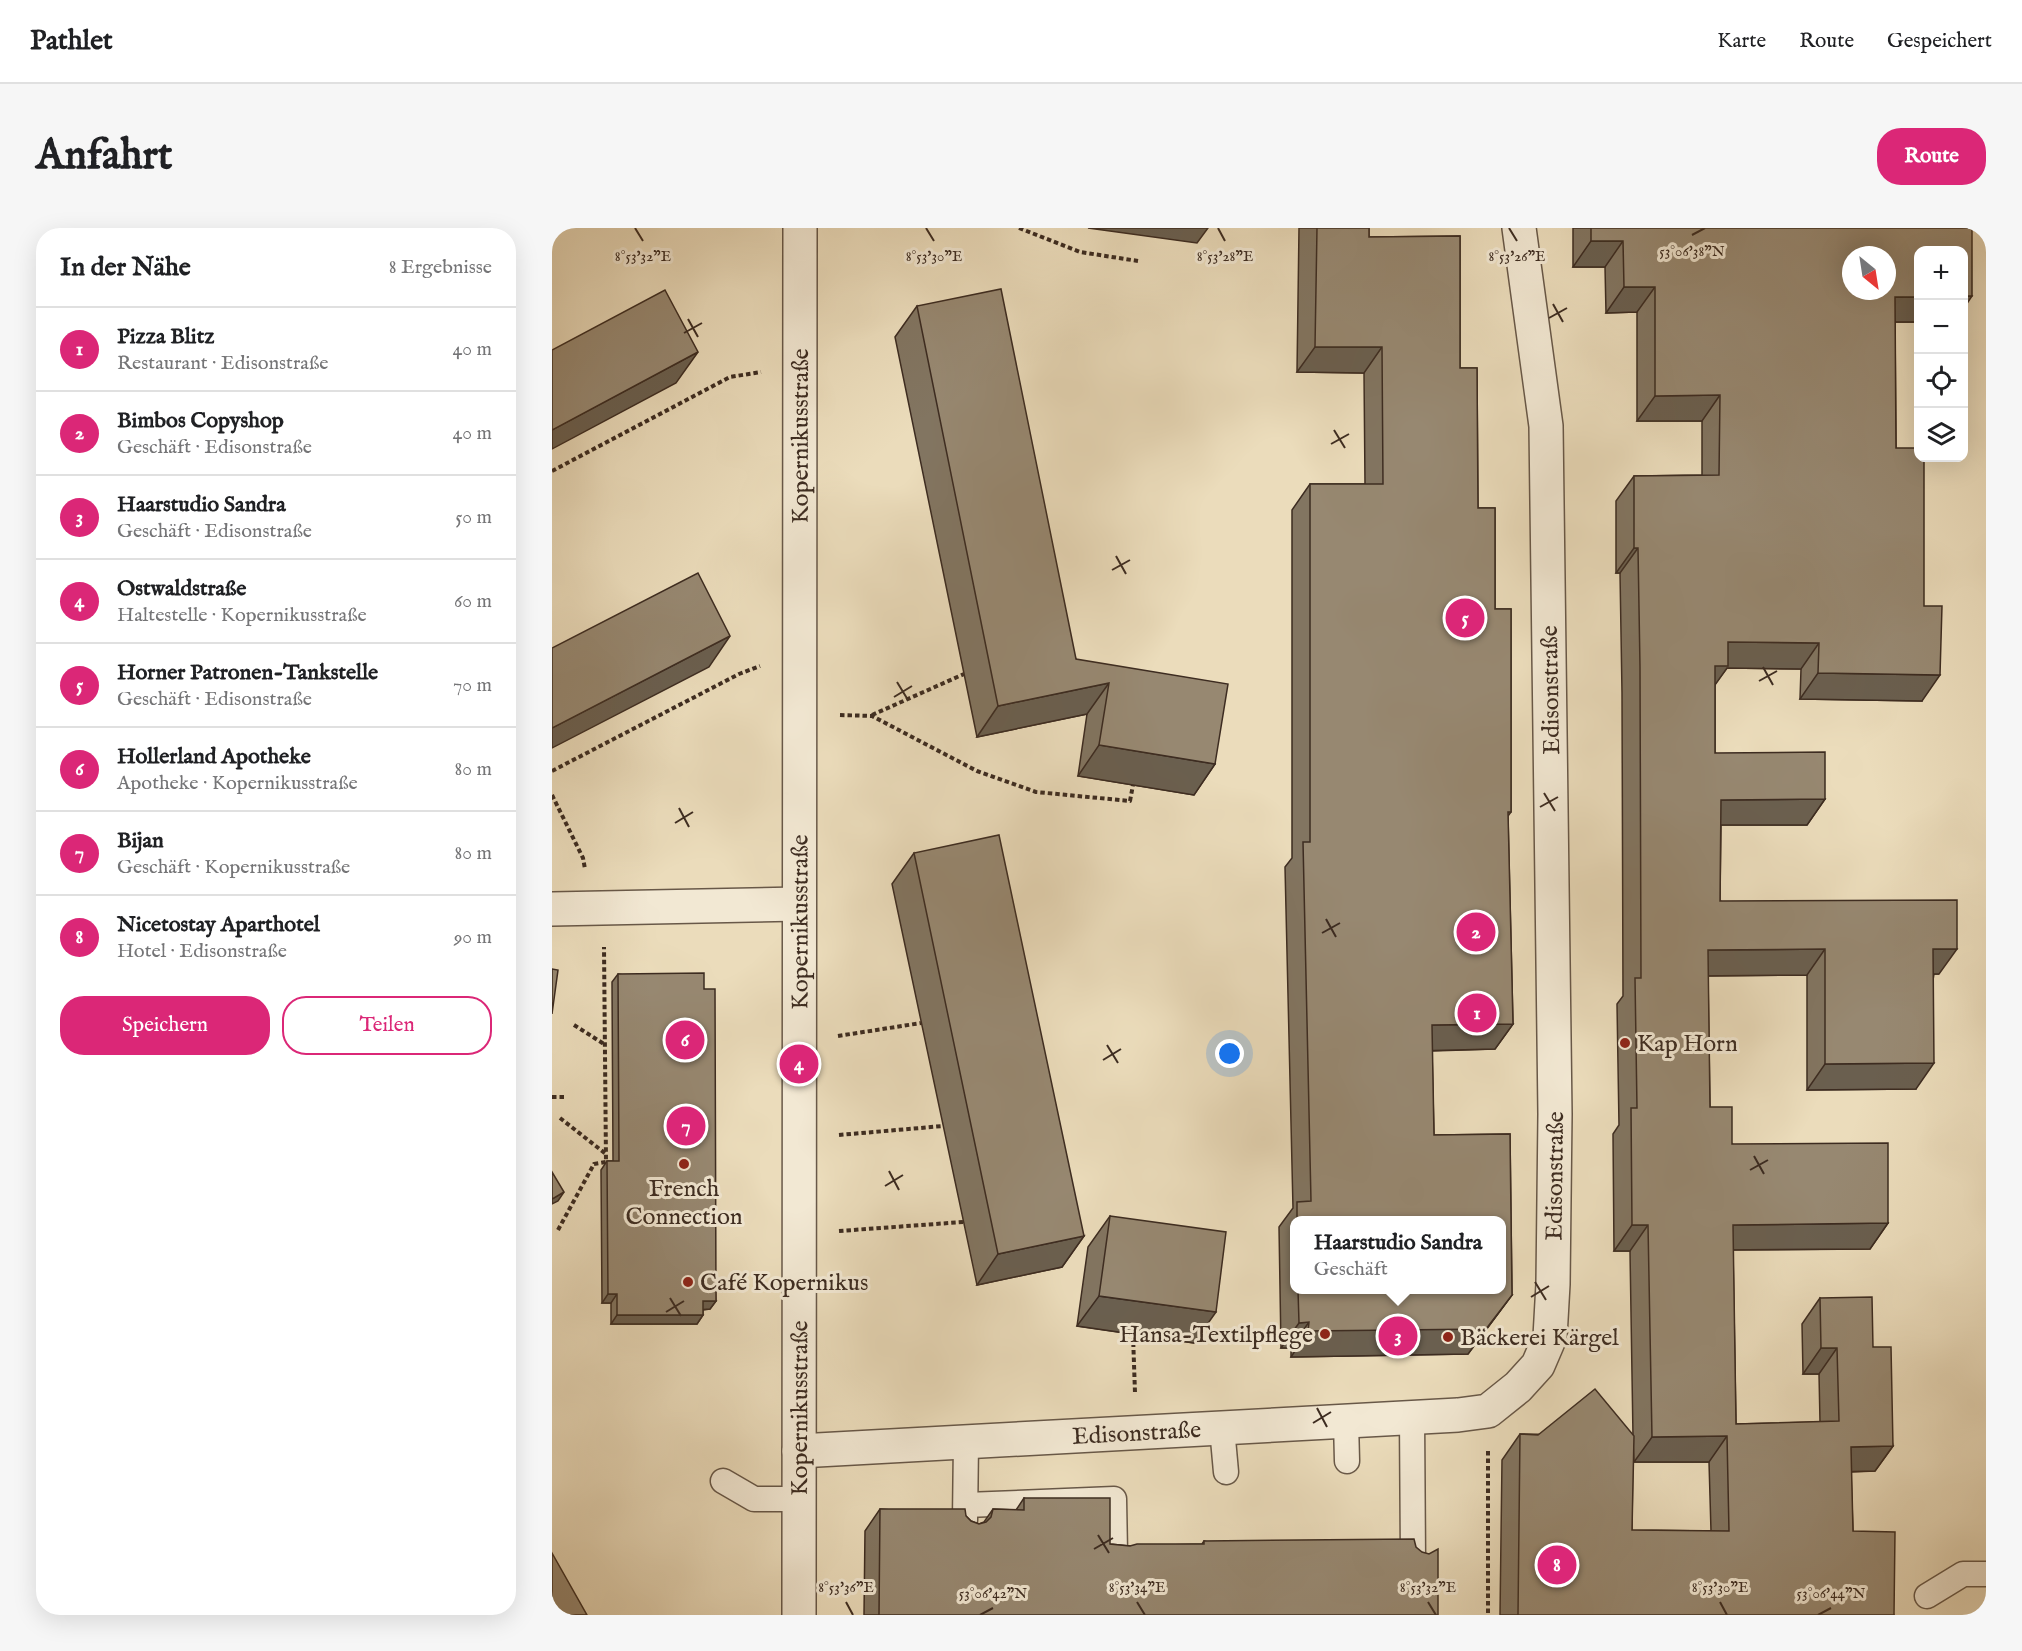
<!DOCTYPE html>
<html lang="de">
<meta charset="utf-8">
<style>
body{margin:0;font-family:"IM FELL English",serif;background:#f6f6f6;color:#202124}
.controls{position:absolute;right:18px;top:18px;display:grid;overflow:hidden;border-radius:12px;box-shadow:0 6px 24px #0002}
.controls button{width:54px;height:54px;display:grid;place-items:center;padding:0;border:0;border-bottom:2px solid #e0e0e0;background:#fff;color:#202124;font:30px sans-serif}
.compass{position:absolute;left:1290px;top:18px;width:54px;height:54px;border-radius:50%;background:#fff;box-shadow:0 6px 24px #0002;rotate:150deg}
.you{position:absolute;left:678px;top:826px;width:21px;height:21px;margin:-15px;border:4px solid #fff;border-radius:50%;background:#1a73e8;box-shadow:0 0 0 9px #1a73e833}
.badge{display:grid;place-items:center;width:39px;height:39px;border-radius:50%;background:#db2777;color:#fff;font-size:20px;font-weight:700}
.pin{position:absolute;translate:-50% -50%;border:3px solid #fff;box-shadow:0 2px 6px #0006}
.popup{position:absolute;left:738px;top:988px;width:216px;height:78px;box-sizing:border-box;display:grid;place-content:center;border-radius:12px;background:#fff;filter:drop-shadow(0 2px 4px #0005);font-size:20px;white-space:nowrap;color:#757577}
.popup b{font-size:22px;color:#202124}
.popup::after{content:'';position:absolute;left:50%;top:100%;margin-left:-12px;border:12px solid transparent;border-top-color:#fff}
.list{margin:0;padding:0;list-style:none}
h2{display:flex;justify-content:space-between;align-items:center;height:78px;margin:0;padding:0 24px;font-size:26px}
h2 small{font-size:20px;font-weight:400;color:#757577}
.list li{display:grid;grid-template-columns:39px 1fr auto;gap:18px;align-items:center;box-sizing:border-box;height:84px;padding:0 24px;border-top:2px solid #e0e0e0}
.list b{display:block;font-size:22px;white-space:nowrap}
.list p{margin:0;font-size:20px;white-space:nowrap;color:#757577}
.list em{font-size:20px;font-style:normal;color:#757577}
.actions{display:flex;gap:12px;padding:18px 24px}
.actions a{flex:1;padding:14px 0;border:2px solid #db2777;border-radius:24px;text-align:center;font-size:21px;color:#db2777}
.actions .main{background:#db2777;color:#fff}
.icon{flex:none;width:33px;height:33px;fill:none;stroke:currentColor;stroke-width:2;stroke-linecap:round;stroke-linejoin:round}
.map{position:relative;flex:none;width:1434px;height:1387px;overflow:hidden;border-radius:24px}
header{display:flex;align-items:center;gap:36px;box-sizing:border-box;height:84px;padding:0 30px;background:#fff;border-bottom:2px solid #e0e0e0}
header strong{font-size:28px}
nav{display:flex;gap:33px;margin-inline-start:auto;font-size:21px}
.intro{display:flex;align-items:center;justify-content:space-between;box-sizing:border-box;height:144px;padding:0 36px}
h1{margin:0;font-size:42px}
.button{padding:15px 27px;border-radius:24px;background:#db2777;color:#fff;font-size:21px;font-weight:700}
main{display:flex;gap:36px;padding:0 36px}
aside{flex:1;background:#fff;border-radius:24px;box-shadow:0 6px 24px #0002}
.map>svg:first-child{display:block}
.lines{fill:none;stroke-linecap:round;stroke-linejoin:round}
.service-casing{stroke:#685848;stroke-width:27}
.minor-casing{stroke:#685848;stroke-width:36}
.path{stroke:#3d2c21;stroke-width:4;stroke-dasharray:4.5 3;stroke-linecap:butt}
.service{stroke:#f2e8d3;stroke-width:24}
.minor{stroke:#f2e8d3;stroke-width:33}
.wall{fill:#827561;stroke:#3d2c21;stroke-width:1.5;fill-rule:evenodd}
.shaded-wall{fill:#6a5f4f;stroke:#3d2c21;stroke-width:1.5}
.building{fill:#978871;stroke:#3d2c21;stroke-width:1.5;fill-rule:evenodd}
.ticks{fill:none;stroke:#3d2c21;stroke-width:2}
.poi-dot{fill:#8f2418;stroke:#f2e8d3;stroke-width:2}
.labels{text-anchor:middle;stroke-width:6;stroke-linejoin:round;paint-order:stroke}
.street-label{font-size:24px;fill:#3d2c21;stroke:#f2e8d3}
.poi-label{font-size:24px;fill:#3d2c21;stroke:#f2e8d3;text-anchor:start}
.ticks-label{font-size:15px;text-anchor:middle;fill:#3d2c21;stroke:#f2e8d3;stroke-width:6;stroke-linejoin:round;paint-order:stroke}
</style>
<header>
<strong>Pathlet</strong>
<nav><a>Karte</a><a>Route</a><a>Gespeichert</a></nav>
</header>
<div class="intro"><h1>Anfahrt</h1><a class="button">Route</a></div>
<main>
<aside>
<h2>In der Nähe<small>8 Ergebnisse</small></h2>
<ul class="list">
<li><span class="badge">1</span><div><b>Pizza Blitz</b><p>Restaurant · Edisonstraße</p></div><em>40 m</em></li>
<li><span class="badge">2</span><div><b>Bimbos Copyshop</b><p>Geschäft · Edisonstraße</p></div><em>40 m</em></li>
<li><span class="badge">3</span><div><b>Haarstudio Sandra</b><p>Geschäft · Edisonstraße</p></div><em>50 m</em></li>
<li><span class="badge">4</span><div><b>Ostwaldstraße</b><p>Haltestelle · Kopernikusstraße</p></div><em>60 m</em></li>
<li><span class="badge">5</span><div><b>Horner Patronen-Tankstelle</b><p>Geschäft · Edisonstraße</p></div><em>70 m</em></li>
<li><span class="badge">6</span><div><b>Hollerland Apotheke</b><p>Apotheke · Kopernikusstraße</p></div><em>80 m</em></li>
<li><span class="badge">7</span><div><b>Bijan</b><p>Geschäft · Kopernikusstraße</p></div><em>80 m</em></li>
<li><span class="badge">8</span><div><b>Nicetostay Aparthotel</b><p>Hotel · Edisonstraße</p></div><em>90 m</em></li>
</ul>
<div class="actions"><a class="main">Speichern</a><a>Teilen</a></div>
</aside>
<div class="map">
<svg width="1434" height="1387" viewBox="0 0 1434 1387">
<rect width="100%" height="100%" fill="#ebdcbb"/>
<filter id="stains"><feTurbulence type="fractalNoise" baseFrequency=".00333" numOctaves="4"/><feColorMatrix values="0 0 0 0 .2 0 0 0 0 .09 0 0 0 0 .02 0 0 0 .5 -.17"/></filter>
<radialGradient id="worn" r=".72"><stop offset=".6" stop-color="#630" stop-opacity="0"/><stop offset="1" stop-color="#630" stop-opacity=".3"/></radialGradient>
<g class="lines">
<defs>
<g id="service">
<polyline points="860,1189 861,1333"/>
<polyline points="794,1193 795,1233"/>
<polyline points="670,1200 674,1244"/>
<polyline points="171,1253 202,1271 247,1271"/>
<polyline points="414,1277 562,1271 563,1325"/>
<polyline points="413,1292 414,1214"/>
<polyline points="1375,1368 1411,1346 1434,1346"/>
</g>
<g id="minor">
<polyline points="0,681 247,676"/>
<path id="s1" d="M247,1223L906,1187L936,1183L966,1159L986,1137L998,1109L1001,1056L1003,886L994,198L967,0"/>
<path id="s2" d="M247,1387L248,0"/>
</g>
</defs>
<use href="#service" class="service-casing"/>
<use href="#minor" class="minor-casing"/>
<g class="path">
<polyline points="467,0 528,24 586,33"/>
<polyline points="0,243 178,149 209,144"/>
<polyline points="288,487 320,488 425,543 484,564 578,573 581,557"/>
<polyline points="320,487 412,446"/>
<polyline points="0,543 187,446 208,438"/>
<polyline points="0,567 31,630 33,641"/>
<polyline points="22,797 52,816"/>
<polyline points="286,808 369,795"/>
<polyline points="0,869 12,869"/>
<polyline points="8,890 54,926"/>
<polyline points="287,907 391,898"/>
<polyline points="6,1002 42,936 54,934 52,719"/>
<polyline points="287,1003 411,994"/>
<polyline points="581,1107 583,1165"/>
<polyline points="936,1223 936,1387"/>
</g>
<use href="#service" class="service"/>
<use href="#minor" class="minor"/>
</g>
<g class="wall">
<path d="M747,0H817V9L908,8V140H925L926,280H943V381H959V584L956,588L961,796L943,821L880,823L882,907L958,906L960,1067L916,1126L739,1129V1120H729L727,999L741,980L733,639L740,630V282L758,256H813L812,145L745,144ZM742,993H950V1062H742Z"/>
<path d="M1021,0H1420L1366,22V94H1343L1344,220L1370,473L1248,471L1249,441L1175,440L1163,456V525L1273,571L1255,597H1169L1168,673L1387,746H1382L1364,861L1255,862V747L1156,748L1158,879L1180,916L1336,995L1318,1021L1181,1022L1184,1196L1268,1194L1267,1146H1251L1250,1096L1268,1070L1321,1119L1341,1218L1323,1243L1299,1244L1301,1303L1342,1387H948L950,1232L968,1206L1081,1208L1078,1023H1062L1061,906L1067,897L1065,776L1071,768L1070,465L1068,345H1064V273L1082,248L1150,247V193H1085V84L1054,85L1053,39H1021ZM1081,1215L1082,1234H1157L1159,1303L1080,1302Z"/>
<polygon points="365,78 524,431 663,536 642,567 526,548 535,486 425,509 343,109"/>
<polygon points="362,625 532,1008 510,1039 425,1057 340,656"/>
<polygon points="66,746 152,761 164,1073 158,1081 151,1082 151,1087 145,1096 59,1096 59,1075 50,1075 49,942 55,933 61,933 60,754"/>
<polygon points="558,988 642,1115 525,1098 536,1019"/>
<polygon points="472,1270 558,1316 578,1318 650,1316 652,1313 886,1387 312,1387 313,1303 328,1281 414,1288 419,1293 427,1296 432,1294 441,1281 464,1282"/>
</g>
<g class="shaded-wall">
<polygon points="536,0 656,0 645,15"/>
<polygon points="1039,13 1071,13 1053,39 1021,39"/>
<polygon points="1072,59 1103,59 1085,84 1054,85"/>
<polygon points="1412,68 1420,68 1412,80"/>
<polygon points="1343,69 1366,69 1366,94 1325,94"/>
<polygon points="763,119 830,119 812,145 745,144"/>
<polygon points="146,124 124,155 0,221 0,202"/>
<polygon points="1168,167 1150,193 1085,193 1103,168"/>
<polygon points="1082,320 1086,320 1068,345 1064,345"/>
<polygon points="178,408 157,439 0,520 0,500"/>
<polygon points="1176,414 1267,415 1249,441 1175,440 1158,464 1145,464"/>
<polygon points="1266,445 1388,447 1370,473 1248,471"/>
<polygon points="557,455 535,486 425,509 446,478"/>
<polygon points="547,517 663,536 642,567 526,548"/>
<polygon points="1273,571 1255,597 1151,597 1169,572"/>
<polygon points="1273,721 1255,747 1138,748 1156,722"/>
<polygon points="1381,721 1405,721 1387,746 1363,746"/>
<polygon points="961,796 943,821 862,823 880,797"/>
<polygon points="1382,835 1364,861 1255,862 1273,836"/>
<polygon points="12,964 6,973 0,976 0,971"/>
<polygon points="1336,995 1318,1021 1163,1022 1181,997"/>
<polygon points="1080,997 1096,997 1078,1023 1062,1023"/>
<polygon points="532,1008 510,1039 425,1057 446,1026"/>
<polygon points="56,1066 65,1066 59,1075 50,1075"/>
<polygon points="960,1067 916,1126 739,1129 756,1103"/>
<polygon points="547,1068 664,1084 642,1115 525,1098"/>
<polygon points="151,1073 164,1073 158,1081 145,1082"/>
<polygon points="65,1087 151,1087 145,1096 59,1096"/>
<polygon points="757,1094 739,1120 729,1120 747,1095"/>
<polygon points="1269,1120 1285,1120 1267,1146 1251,1146"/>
<polygon points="1175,1208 1157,1234 1082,1234 1100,1209"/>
<polygon points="1341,1218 1323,1243 1281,1244 1299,1219"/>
</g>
<g class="building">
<polygon points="765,0 817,0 817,9 908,8 908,140 925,140 926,280 943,280 943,381 959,381 959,584 956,584 961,796 880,797 882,907 958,906 960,1067 934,1101 756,1103 757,1094 747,1095 746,1062 950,1062 950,993 745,993 745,974 759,973 751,614 758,614 758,256 831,256 830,119 763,119"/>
<path d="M1039,0H1420V68H1412V22H1366V69H1343L1344,220H1366V230H1372V378H1390L1388,447L1266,445L1267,415L1176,414V438H1163V525L1273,524V571L1169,572L1168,673L1405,672V721H1381L1382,835L1273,836V721L1156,722L1158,879H1180V916L1336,915V995L1181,997L1184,1196L1287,1193L1285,1120H1269L1268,1070L1320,1069L1321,1119H1339L1341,1218L1299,1219L1301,1303L1343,1304L1342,1387H966L968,1206L986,1207L1043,1161L1082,1208L1080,1302L1177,1303L1175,1208L1100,1209L1096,997H1080L1079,880H1085L1083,750H1089L1088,439L1086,320H1082V248L1167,247L1168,167L1103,168V59H1072L1071,13H1039ZM1299,27H1335V63H1299Z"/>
<polygon points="449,61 524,431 676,456 663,536 547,517 557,455 446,478 365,78"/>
<polygon points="113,62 146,124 0,202 0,122"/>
<polygon points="146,345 178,408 0,500 0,420"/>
<polygon points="447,607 532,1008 446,1026 362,625"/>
<polygon points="0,741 6,742 0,786"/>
<polygon points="152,745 152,761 163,761 164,1073 151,1073 151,1087 65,1087 65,1066 56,1066 55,933 67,933 66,746"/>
<polygon points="0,944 12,964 0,971"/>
<polygon points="558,988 674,1004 664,1084 547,1068"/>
<polygon points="472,1270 558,1270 558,1316 578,1318 585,1316 652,1316 652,1313 862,1311 864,1319 870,1324 877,1326 886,1321 886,1387 327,1387 328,1281 413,1281 414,1288 419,1293 427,1296 434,1294 439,1289 441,1281 472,1282"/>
<polygon points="0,1325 35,1387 0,1387"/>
</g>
<path class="ticks" d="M83,0L91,13M374,0L382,13M666,0L673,13M957,0L965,13M1140,7L1153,0M1001,76L1011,94M997,90L1015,80M136,91L146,109M132,105L150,95M782,202L793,220M779,216L797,206M564,328L574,346M560,342L578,332M1211,439L1221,457M1207,453L1225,443M345,454L356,472M342,469L360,458M992,565L1003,583M988,579L1006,569M127,580L137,599M123,595L141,584M774,691L784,709M770,705L788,695M555,817L566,835M551,832L569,821M1202,928L1212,946M1198,942L1216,932M337,943L347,962M333,958L351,947M983,1054L994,1072M979,1069L997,1058M118,1070L129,1088M114,1084L132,1073M765,1180L775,1199M761,1195L779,1184M546,1307L557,1325M542,1321L561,1310M294,1374L301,1387M585,1374L593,1387M876,1374L884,1387M1168,1374L1175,1387M428,1387L441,1380M1266,1387L1279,1380"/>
<g class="poi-dot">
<circle cx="1073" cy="815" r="6"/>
<circle cx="132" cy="936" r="6"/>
<circle cx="136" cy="1054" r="6"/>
<circle cx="773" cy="1106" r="6"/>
<circle cx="896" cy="1109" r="6"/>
</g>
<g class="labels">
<g class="street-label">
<text dy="8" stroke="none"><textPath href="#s2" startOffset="1179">Kopernikusstraße</textPath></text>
<text transform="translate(998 462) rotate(-91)" y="8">Edisonstraße</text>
<text dy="8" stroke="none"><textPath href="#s2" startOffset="693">Kopernikusstraße</textPath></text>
<text dy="8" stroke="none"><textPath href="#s1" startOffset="950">Edisonstraße</textPath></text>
<text dy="8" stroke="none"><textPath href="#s2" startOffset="207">Kopernikusstraße</textPath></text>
<text dy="8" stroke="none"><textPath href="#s1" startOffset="338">Edisonstraße</textPath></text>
</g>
<g class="poi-label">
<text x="1085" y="823">Kap Horn</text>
<text x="132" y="968" text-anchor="middle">French<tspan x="132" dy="28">Connection</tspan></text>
<text x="148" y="1062">Café Kopernikus</text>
<text x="761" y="1114" text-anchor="end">Hansa-Textilpflege</text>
<text x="908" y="1117">Bäckerei Kärgel</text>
</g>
</g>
<g class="ticks-label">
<text x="1140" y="28">53°06'38"N</text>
<text x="91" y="33">8°53'32"E</text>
<text x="382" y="33">8°53'30"E</text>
<text x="673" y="33">8°53'28"E</text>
<text x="965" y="33">8°53'26"E</text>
<text x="294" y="1364">8°53'36"E</text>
<text x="585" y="1364">8°53'34"E</text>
<text x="876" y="1364">8°53'32"E</text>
<text x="1168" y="1364">8°53'30"E</text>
<text x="441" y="1370">53°06'42"N</text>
<text x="1279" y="1370">53°06'44"N</text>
</g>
<rect width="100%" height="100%" filter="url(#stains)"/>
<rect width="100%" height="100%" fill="url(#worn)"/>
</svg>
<div class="controls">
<button>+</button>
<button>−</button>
<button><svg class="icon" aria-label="locate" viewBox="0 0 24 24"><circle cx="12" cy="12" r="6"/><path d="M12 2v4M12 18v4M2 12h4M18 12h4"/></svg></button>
<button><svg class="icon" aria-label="layers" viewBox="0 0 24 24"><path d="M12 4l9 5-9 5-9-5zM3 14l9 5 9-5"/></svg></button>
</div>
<svg class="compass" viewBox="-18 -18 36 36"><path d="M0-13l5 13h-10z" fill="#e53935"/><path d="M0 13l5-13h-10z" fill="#757577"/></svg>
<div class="you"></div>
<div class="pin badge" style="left:925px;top:785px">1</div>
<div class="pin badge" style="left:924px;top:704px">2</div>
<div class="pin badge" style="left:846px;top:1108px">3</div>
<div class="popup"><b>Haarstudio Sandra</b>Geschäft</div>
<div class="pin badge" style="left:247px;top:836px">4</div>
<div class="pin badge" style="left:913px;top:390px">5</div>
<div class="pin badge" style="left:133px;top:812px">6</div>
<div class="pin badge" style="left:134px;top:898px">7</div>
<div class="pin badge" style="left:1005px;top:1337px">8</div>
</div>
</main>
